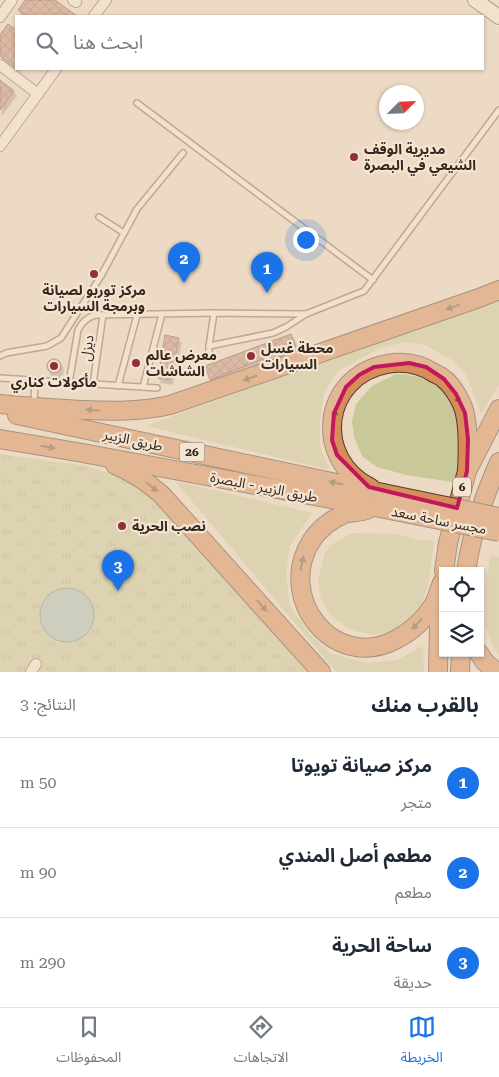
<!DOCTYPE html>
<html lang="ar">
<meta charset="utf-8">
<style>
body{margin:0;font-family:"Roboto Serif","Noto Sans Arabic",serif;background:#f2f2f3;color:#1f2937;direction:rtl}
.controls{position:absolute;right:15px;bottom:15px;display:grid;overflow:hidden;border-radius:0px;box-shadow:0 1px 4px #0004}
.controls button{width:45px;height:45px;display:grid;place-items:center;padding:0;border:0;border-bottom:1px solid #e0e1e3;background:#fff;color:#1f2937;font:25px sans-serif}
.compass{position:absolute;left:379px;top:85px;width:45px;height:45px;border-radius:50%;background:#fff;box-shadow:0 1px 4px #0004;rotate:66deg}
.you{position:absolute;left:305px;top:239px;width:18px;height:18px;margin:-12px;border:4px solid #fff;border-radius:50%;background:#1a73e8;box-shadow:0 0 0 8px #1a73e833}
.badge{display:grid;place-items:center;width:32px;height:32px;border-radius:50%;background:#1a73e8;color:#fff;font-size:16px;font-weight:700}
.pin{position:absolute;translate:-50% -41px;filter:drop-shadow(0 1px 2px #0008)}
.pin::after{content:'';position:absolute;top:26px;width:18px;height:15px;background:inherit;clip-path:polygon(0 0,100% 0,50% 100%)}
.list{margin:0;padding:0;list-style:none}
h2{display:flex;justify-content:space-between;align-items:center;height:65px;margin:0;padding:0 20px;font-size:21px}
h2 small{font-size:16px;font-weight:400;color:#747a83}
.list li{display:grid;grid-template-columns:32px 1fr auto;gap:15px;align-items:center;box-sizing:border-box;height:90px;padding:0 20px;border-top:1px solid #e0e1e3}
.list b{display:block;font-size:19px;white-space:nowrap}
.list p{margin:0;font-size:16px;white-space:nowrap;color:#747a83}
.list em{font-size:16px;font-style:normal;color:#747a83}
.icon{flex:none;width:28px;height:28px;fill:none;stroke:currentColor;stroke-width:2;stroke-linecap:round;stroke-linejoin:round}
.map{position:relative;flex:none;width:499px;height:672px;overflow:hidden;direction:ltr}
.search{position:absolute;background:#fff;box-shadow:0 1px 4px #0004;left:15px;right:15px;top:15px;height:55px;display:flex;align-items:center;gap:12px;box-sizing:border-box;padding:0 18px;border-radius:0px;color:#747a83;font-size:19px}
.sheet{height:335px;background:#fff}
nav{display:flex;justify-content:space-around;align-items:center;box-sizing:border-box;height:70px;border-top:1px solid #e0e1e3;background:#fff;font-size:14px;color:#747a83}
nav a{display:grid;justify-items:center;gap:2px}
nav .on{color:#1a73e8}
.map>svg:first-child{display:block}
.green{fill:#c9c899}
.park{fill:url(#park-tufts)}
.water{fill:#a6bfb4;stroke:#6d8d80}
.building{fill:url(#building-cross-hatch);stroke:#835343;filter:url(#shadow)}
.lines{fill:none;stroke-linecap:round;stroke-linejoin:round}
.lane-casing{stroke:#856c5b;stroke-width:8}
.street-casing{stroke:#856c5b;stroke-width:12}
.secondary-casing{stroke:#674d3f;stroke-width:16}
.highway-casing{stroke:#533b2f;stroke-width:20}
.lane{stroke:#f7e9d7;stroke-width:5}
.street{stroke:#f7e9d7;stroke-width:10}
.secondary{stroke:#f7e9d7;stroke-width:14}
.highway{stroke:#d78d59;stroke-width:18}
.highway-bridge-casing{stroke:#533b2f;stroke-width:20;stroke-linecap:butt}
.highway-bridge{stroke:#d78d59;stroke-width:18}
.oneway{fill:#765036}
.marked{fill:none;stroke:#c2185b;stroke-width:4;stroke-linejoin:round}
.poi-dot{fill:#912f3e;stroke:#f4e5d3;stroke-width:2}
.labels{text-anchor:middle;stroke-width:4.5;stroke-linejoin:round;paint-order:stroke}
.shield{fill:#f4e5d3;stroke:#6f6055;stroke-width:1}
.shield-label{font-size:12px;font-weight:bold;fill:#36271f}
.poi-label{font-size:14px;font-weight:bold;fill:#36271f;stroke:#f4e5d3;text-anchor:start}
.street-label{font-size:14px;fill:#36271f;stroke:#f4e5d3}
</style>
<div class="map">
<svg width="499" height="672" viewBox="0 0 499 672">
<defs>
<pattern id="park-tufts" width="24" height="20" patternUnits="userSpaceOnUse" patternTransform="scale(1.25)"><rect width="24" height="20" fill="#c9c899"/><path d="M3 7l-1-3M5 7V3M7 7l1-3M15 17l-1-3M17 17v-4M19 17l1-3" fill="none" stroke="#adac83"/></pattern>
<pattern id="building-cross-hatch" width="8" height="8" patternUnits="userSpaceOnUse" patternTransform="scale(1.25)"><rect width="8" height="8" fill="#c8907c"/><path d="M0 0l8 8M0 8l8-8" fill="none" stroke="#a37665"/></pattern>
<filter id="shadow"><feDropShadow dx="2.5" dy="4.5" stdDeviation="0" flood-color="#0004"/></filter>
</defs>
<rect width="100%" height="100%" fill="#ecdac4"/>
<g class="green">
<polygon points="499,296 499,384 481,414 466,374 449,358 425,345 406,342 378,349 338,371 325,391 320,418 320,448 330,470 146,426"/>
<path d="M396,374C407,375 419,375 430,381C455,394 462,430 461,456C461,464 456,474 453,482L406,475L377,467L362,456L354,437L352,421L356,404L372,386Z"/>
<polygon points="175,481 312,513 290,546 286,575 290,606 311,635 330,653 366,663 397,660 423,646 424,672 336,672"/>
<polygon points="352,533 397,534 414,539 434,541 428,587 421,605 411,619 395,630 374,635 354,631 339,622 329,613 321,599 318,580 325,552 334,543"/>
<polygon points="490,555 499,557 499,655 491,642 485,625 485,583 489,567"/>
</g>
<polygon class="park" points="0,454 87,466 122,477 148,495 165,510 307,672 0,672"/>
<circle class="water" cx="67" cy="615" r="27"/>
<g class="building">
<polygon points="25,0 55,0 77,16 26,16 18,10"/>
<polygon points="8,24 16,30 16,68 0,56 0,35"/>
<polygon points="0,80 14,91 0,110"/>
<polygon points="291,334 296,346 210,380 205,366"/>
<polygon points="165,335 179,338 170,380 158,378"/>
<circle cx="54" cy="366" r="7"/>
</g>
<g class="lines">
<defs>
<g id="lane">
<polyline points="137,103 373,280"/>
<polyline points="99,217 124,233"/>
<polyline points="209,346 273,333 286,327 306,314"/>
<polyline points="209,354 209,346 214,313"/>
<polyline points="0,356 6,353 47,346 61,338 101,276 137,209 183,153"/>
<polyline points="0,378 157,388"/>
<path d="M69,383L78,330C82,322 87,317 96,315L214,313L306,314L364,291L499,110"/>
<polyline points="93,384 103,315"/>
<polyline points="118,386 137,315"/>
<polyline points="143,387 162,314"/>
<polyline points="34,403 35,381"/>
</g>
<g id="street">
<polyline points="73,0 76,2"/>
<polyline points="94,16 106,0"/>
<polyline points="0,17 12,0"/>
<polyline points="0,65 38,94"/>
<polyline points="0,146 56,69"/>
<polyline points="31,672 36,664"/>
</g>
<polyline id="secondary" points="475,0 499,17"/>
<g id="highway">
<path d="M0,404C27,407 54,408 81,410C112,411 140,412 170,405L479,298L499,290"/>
<polyline points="17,415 383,493"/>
<polyline points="0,439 77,452 380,508"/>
<path d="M115,465C132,472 147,482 161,494L321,672"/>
<path d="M371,488C312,459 322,376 387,364C404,361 420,364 434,373C438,375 441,376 444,379C453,386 463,403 465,414C469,433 468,453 467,471"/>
<path d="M367,510C360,512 351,512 344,514C332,519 319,529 312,540C275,596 332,672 395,640C411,632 425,619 434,604C437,598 439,590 442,583"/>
<polyline points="444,571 448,543 467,471 499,409"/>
<path d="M466,571C472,533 484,496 499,462"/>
<polyline points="479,653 484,661 496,672"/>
<polyline points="438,672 439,625 441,593"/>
<polyline points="460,672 461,653"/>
</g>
</defs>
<use href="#lane" class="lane-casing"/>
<use href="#street" class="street-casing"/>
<use href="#secondary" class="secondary-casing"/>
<use href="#highway" class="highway-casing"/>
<use href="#lane" class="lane"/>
<use href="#street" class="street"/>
<use href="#secondary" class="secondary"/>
<use href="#highway" class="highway"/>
<defs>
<g id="highway-bridge">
<polyline points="383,493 499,517"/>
<polyline points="380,508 499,532"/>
</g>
</defs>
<use href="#highway-bridge" class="highway-bridge-casing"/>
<use href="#highway-bridge" class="highway-bridge"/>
</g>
<defs><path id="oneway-solid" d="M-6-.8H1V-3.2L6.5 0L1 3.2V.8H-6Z" transform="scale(1.25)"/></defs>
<g class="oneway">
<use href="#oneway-solid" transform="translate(453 307) rotate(161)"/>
<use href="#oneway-solid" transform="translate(250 378) rotate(161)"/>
<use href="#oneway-solid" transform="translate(457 397) rotate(60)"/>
<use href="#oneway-solid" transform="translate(93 410) rotate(-177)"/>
<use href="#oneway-solid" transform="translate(334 416) rotate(-79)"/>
<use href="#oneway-solid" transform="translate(48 447) rotate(9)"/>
<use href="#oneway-solid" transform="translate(336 483) rotate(-168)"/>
<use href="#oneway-solid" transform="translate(152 487) rotate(39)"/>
<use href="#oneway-solid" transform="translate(302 563) rotate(-78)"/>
<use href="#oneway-solid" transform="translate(262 606) rotate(48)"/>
<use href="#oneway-solid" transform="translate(417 624) rotate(134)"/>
</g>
<path d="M0 0H499V672H0ZM409,363L426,367L444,379L456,394L465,413L468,439L467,471L457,508L369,487L337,455L332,440L334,413L346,387L359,375L374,367Z" fill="#ecdac4" fill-opacity=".55" fill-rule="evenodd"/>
<path class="marked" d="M409,363L426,367L444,379L456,394L465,413L468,439L467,471L457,508L369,487L337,455L332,440L334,413L346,387L359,375L374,367Z"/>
<g class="poi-dot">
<circle cx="354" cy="157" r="5"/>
<circle cx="94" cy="274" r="5"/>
<circle cx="251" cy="356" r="5"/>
<circle cx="136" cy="363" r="5"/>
<circle cx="54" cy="366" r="5"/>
<circle cx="122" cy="526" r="5"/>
</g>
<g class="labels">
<g class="shield">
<rect x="179.5" y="442.5" width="25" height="19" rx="4"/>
<rect x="453" y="477.5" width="18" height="19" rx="4"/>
</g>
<g class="shield-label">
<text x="192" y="456">26</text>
<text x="462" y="491">6</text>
</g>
<g class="poi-label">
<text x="364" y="154">مديرية الوقف<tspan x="364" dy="16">الشيعي في البصرة</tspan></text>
<text x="94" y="295" text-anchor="middle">مركز توربو لصيانة<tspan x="94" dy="16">وبرمجة السيارات</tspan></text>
<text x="261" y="353">محطة غسل<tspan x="261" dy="16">السيارات</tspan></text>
<text x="146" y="360">معرض عالم<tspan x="146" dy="16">الشاشات</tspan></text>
<text x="54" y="387" text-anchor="middle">مأكولات كناري</text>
<text x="132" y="531">نصب الحرية</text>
</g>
<g class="street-label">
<text transform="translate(87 348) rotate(-82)" y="5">ديزل</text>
<text transform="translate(133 440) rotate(12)" y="5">طريق الزبير</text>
<text transform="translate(264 487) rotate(11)" y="5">طريق الزبير - البصرة</text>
<text transform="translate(439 520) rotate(11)" y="5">مجسر ساحة سعد</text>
</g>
</g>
</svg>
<div class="controls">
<button><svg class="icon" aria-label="locate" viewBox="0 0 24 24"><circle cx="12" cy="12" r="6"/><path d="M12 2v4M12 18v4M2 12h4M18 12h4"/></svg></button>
<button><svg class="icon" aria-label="layers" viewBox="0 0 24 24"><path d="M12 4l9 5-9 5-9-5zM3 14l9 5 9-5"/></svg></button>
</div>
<svg class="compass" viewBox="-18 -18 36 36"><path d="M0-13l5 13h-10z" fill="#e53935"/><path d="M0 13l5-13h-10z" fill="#747a83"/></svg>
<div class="you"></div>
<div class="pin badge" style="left:267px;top:293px">1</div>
<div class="pin badge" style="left:184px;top:283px">2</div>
<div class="pin badge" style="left:118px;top:591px">3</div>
<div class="search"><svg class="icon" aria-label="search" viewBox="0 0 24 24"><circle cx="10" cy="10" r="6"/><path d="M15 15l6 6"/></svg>ابحث هنا</div>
</div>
<section class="sheet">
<h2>بالقرب منك<small>النتائج: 3</small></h2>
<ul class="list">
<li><span class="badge">1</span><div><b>مركز صيانة تويوتا</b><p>متجر</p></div><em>50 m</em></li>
<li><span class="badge">2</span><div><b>مطعم أصل المندي</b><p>مطعم</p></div><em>90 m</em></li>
<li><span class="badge">3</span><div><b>ساحة الحرية</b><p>حديقة</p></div><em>290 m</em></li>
</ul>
</section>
<nav>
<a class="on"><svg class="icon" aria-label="map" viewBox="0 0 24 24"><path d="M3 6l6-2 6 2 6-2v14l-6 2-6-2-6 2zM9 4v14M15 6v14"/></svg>الخريطة</a>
<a><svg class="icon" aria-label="directions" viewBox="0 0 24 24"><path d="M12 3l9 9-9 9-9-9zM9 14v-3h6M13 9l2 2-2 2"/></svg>الاتجاهات</a>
<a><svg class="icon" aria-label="saved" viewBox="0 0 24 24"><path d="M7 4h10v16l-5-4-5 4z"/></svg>المحفوظات</a>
</nav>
